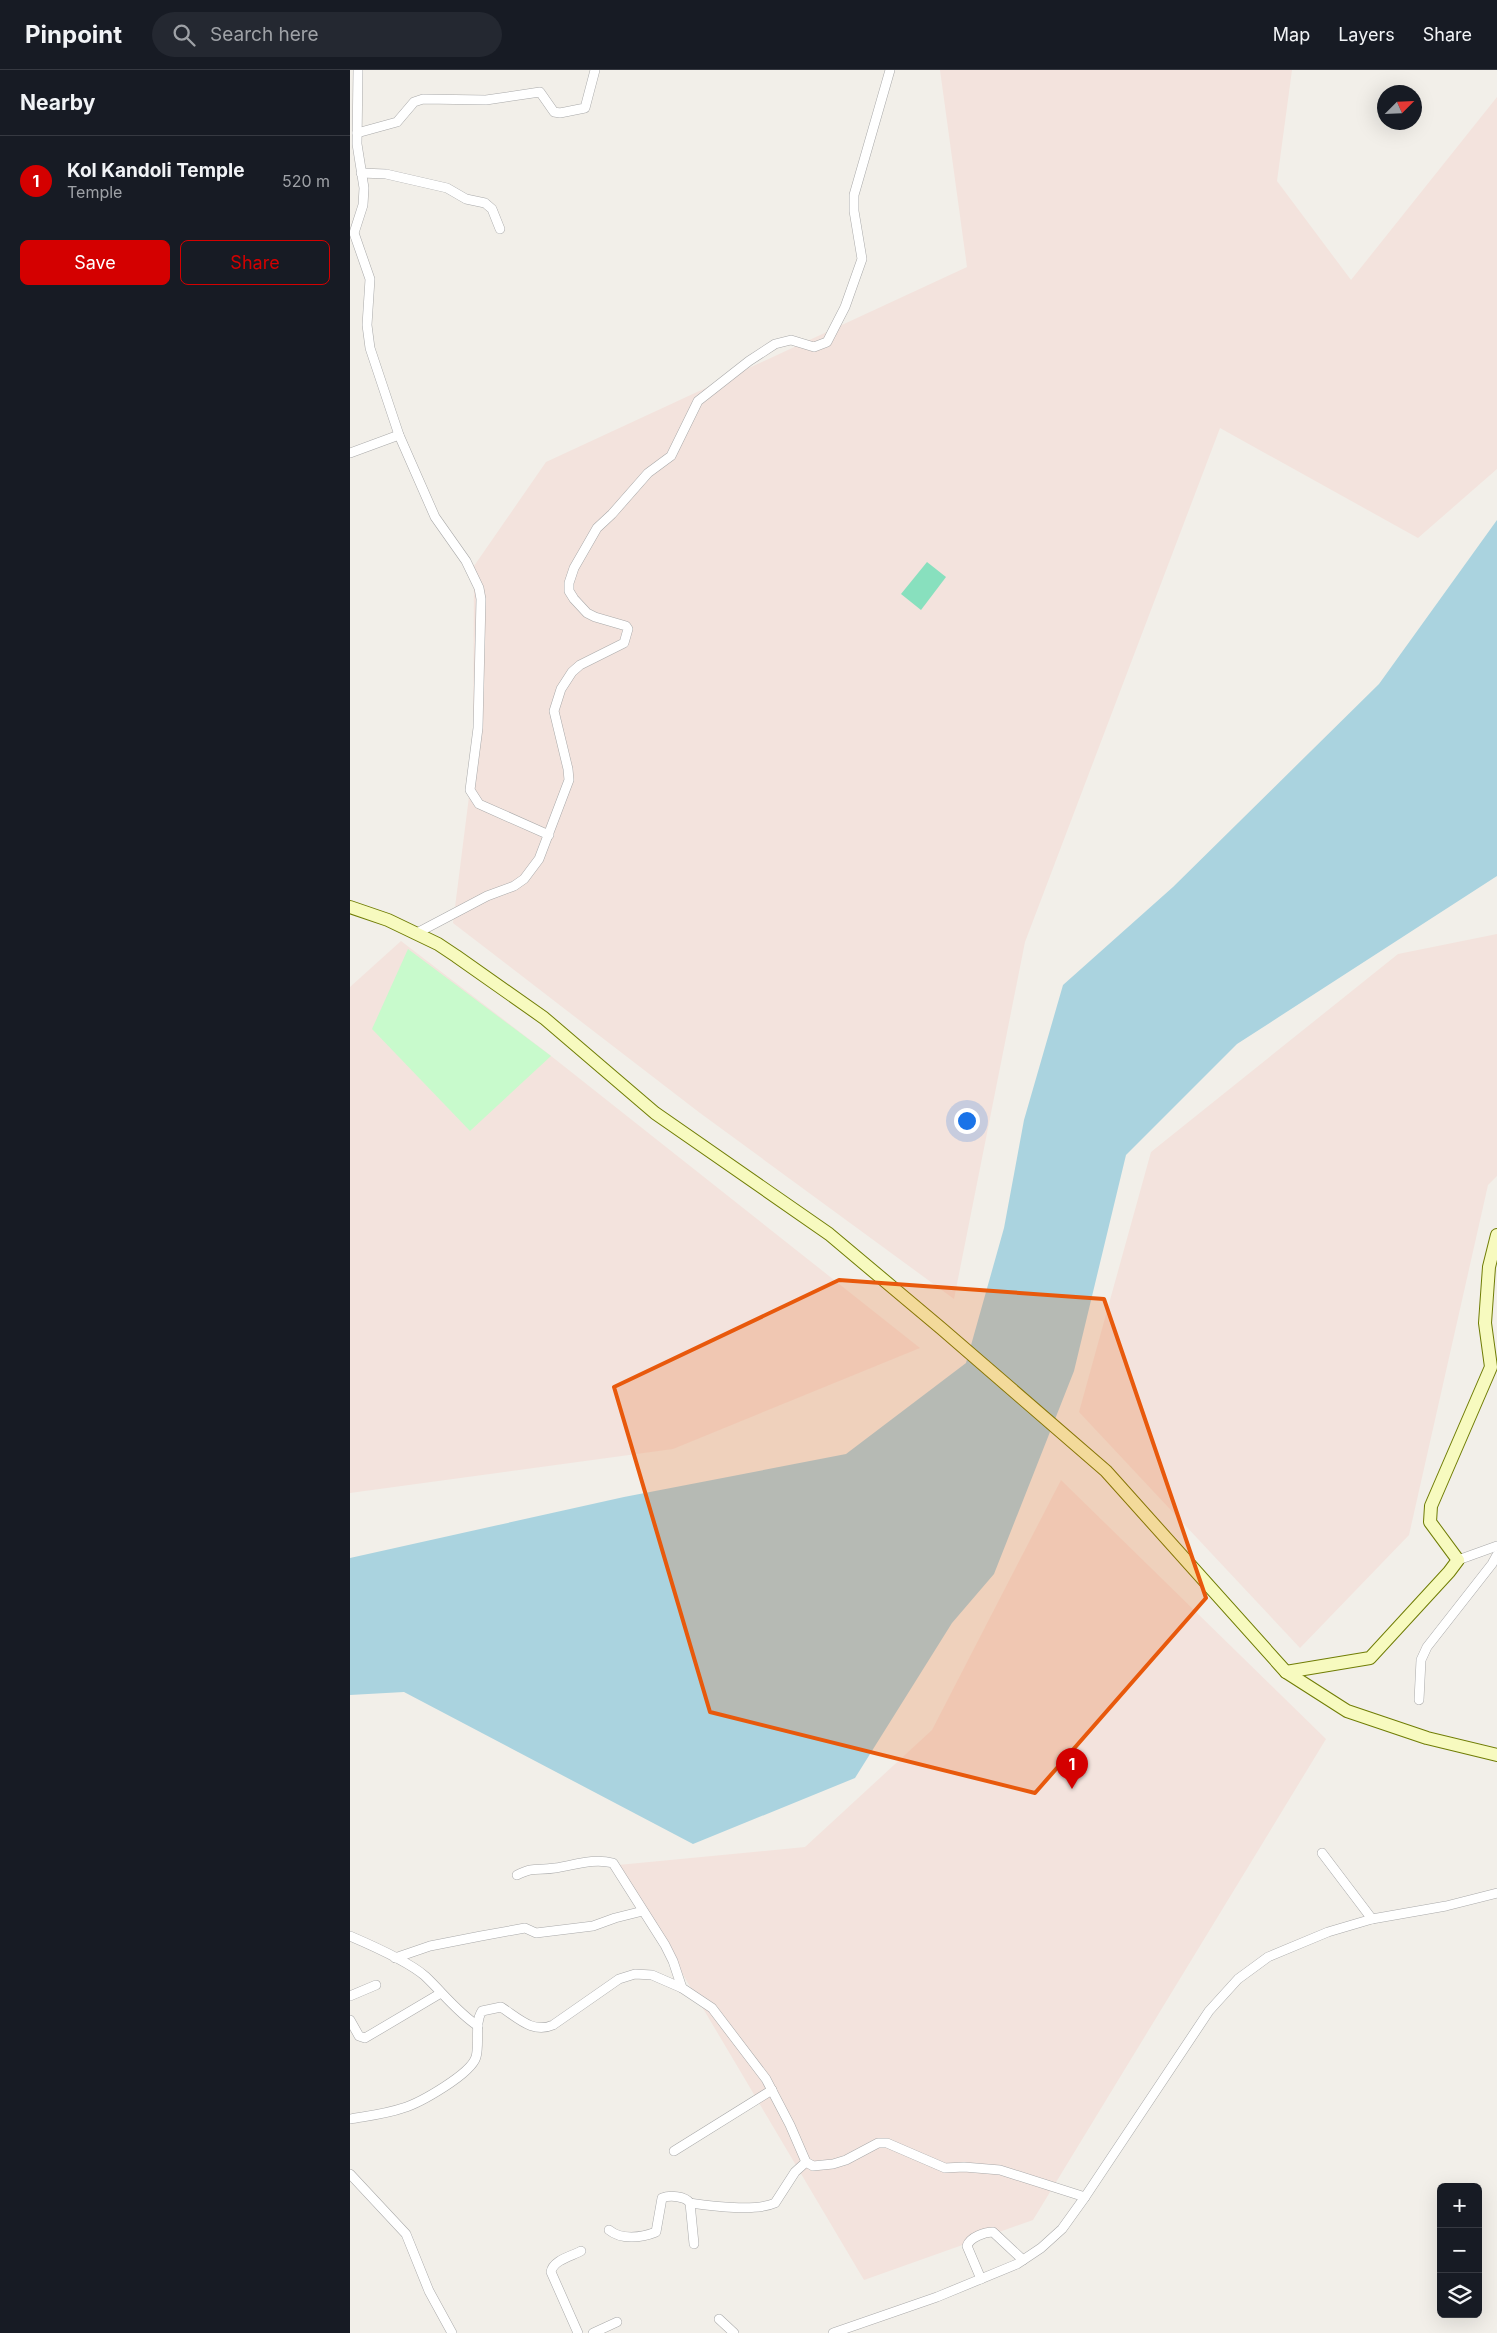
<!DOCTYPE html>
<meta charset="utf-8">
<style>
body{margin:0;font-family:Inter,sans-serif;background:#242831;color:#f1f3f6}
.controls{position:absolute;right:15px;bottom:15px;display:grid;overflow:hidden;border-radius:8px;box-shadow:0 5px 20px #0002}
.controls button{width:45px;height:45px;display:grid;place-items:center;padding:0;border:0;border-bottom:1px solid #363941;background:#171b24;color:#f1f3f6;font:25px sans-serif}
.compass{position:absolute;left:1027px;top:15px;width:45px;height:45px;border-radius:50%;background:#171b24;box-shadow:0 5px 20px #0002;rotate:66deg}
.you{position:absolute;left:616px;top:1050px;width:18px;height:18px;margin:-12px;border:4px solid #fff;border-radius:50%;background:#1a73e8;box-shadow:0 0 0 8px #1a73e833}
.badge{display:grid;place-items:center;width:32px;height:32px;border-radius:50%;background:#d40000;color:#fff;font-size:16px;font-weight:700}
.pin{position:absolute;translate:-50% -41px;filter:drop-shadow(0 1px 2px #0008)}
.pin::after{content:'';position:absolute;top:26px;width:18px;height:15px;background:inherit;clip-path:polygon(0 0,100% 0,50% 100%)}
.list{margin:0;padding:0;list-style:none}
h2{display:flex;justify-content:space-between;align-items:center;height:65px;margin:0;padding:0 20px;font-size:21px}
h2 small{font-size:16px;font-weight:400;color:#9ea1a6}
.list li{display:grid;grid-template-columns:32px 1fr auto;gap:15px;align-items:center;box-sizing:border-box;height:90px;padding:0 20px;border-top:1px solid #363941}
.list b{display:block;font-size:19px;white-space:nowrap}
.list p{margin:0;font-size:16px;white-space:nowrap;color:#9ea1a6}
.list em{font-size:16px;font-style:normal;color:#9ea1a6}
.actions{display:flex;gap:10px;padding:15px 20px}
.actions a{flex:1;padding:11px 0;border:1px solid #d40000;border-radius:8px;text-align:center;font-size:18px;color:#d40000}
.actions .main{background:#d40000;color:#fff}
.icon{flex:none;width:28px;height:28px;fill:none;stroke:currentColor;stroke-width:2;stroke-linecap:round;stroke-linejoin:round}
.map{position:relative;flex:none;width:1147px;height:2263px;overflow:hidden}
header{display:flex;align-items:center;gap:30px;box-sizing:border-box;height:70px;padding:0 25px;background:#171b24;border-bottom:1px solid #363941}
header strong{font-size:24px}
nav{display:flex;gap:28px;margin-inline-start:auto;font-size:18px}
.search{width:350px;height:45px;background:#242831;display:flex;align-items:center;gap:12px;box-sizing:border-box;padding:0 18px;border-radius:28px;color:#9ea1a6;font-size:19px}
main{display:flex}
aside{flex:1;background:#171b24}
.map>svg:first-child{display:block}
.military{fill:#f3e3dd}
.park{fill:#c8facc}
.pitch{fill:#88e0be}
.water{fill:#aad3df}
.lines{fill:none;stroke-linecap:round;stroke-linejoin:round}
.street-casing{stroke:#a9a9a9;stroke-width:10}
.secondary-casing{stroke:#707d05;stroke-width:14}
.street{stroke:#fff;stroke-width:9}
.secondary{stroke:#f7fabf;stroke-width:12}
.marked{fill:#e8590c;fill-opacity:0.2;stroke:#e8590c;stroke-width:4;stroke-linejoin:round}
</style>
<header>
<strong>Pinpoint</strong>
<div class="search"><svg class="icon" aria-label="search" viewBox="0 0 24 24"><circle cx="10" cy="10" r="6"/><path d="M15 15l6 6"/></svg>Search here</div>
<nav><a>Map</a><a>Layers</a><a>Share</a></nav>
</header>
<main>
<aside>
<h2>Nearby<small></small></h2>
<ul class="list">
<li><span class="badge">1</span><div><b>Kol Kandoli Temple</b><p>Temple</p></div><em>520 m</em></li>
</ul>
<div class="actions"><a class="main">Save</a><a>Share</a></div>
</aside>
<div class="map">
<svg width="1147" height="2263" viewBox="0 0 1147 2263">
<rect width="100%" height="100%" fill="#f2efe9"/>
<g class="military">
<polygon points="590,0 942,0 927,111 1001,210 1147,27 1147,399 1068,468 870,358 675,872 604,1229 350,1043 103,853 123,695 124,496 196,392 617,197"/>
<polygon points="1147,864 1147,1106 1138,1115 1059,1465 950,1578 729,1342 801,1082 1048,884"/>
<polygon points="51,871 196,982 570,1278 323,1379 0,1423 0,917"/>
<polygon points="711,1410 976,1669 683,2150 514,2210 268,1795 455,1777 582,1660"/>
</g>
<polygon class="park" points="58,879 201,986 120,1061 22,959"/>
<polygon class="pitch" points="577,492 596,507 571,540 551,524"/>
<polygon class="water" points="1147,450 1147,806 887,974 776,1085 724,1301 644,1504 602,1553 505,1708 343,1774 54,1622 0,1625 0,1488 274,1427 496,1384 616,1293 654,1158 674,1050 713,915 823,817 1029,614"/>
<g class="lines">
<defs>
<g id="street">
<polyline points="8,0 7,74 14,118 13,135 4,163 20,209 17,255 20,278 49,365 85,447 116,491 129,518 131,529 128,658 120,720 129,734 199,765"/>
<polyline points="7,63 47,52 64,32 73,29 136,30 190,22 204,42 210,43 235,38 245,0"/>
<polyline points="11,103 36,104 97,118 116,129 135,133 142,139 150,159"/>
<polyline points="0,383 49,365"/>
<polyline points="65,864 137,826 164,816 174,809 189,789 219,710 218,699 204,641 211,619 222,602 230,595 274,573 278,559 276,556 245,547 237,543 224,529 219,521 219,513 224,498 247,458 262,444 298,403 321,386 348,331 399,291 425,274 441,270 464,277 477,272 495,237 512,189 504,141 504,125 540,0"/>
<polyline points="1108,1490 1147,1476"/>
<polyline points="1069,1630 1071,1590 1077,1577 1142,1494 1147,1485"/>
<polyline points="972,1783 1022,1849"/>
<path d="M167,1805C186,1796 186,1801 205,1798C225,1795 243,1788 263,1793L315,1875L323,1891L332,1918"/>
<path d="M0,1866C21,1875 58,1891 75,1906C93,1923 107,1942 128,1956"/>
<polyline points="45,1888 80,1876 131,1866 175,1858 186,1863 243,1856 265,1848 293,1841"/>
<polyline points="0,1926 26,1915"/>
<polyline points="0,1950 9,1966 15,1968 91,1923"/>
<path d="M0,2049C17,2046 36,2044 53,2038C70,2033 121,2004 126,1987C130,1973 124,1953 132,1941L151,1937C168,1948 183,1964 203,1955L269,1909L285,1904L302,1905L332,1918L362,1938L416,2009L440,2055L456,2092L463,2096L483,2094L496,2090L528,2073H537L595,2098L614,2097L650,2100L735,2127"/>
<polyline points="324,2081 422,2020"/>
<polyline points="0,2104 56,2164 79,2221 102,2263"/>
<path d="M340,2133C362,2136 405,2142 425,2133L445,2102L456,2092"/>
<path d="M259,2160C271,2170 291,2168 306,2162L312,2128C320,2125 335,2126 340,2133L344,2174"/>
<path d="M631,2209L617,2176C620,2167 635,2162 643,2162L673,2190"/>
<polyline points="369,2249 384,2263"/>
<path d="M228,2263L201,2202C203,2190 222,2186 231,2181"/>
<polyline points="243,2263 267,2252"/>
<polyline points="483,2263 587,2227 667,2194 691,2178 712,2159 735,2127 859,1941 888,1909 918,1887 978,1862 1022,1849 1096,1836 1147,1823"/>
</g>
<g id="secondary">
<polyline points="0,837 38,850 88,874 106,886 194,948 305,1043 479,1164 592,1259 756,1401 936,1602 997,1641 1077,1668 1147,1685"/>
<polyline points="936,1602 1020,1588 1099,1502 1108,1490 1080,1452 1081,1436 1141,1297 1135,1253 1139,1197 1147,1165"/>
</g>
</defs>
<use href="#street" class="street-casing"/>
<use href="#secondary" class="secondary-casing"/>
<use href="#street" class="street"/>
<use href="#secondary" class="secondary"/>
</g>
<path class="marked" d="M489,1210L754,1229L856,1528L685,1723L360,1642L264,1317Z"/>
</svg>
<div class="controls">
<button>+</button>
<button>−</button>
<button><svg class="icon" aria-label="layers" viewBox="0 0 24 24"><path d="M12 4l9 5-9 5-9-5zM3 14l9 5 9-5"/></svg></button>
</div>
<svg class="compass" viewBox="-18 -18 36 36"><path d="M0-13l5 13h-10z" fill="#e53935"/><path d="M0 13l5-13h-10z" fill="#9ea1a6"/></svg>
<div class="you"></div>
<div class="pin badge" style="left:722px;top:1719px">1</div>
</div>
</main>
